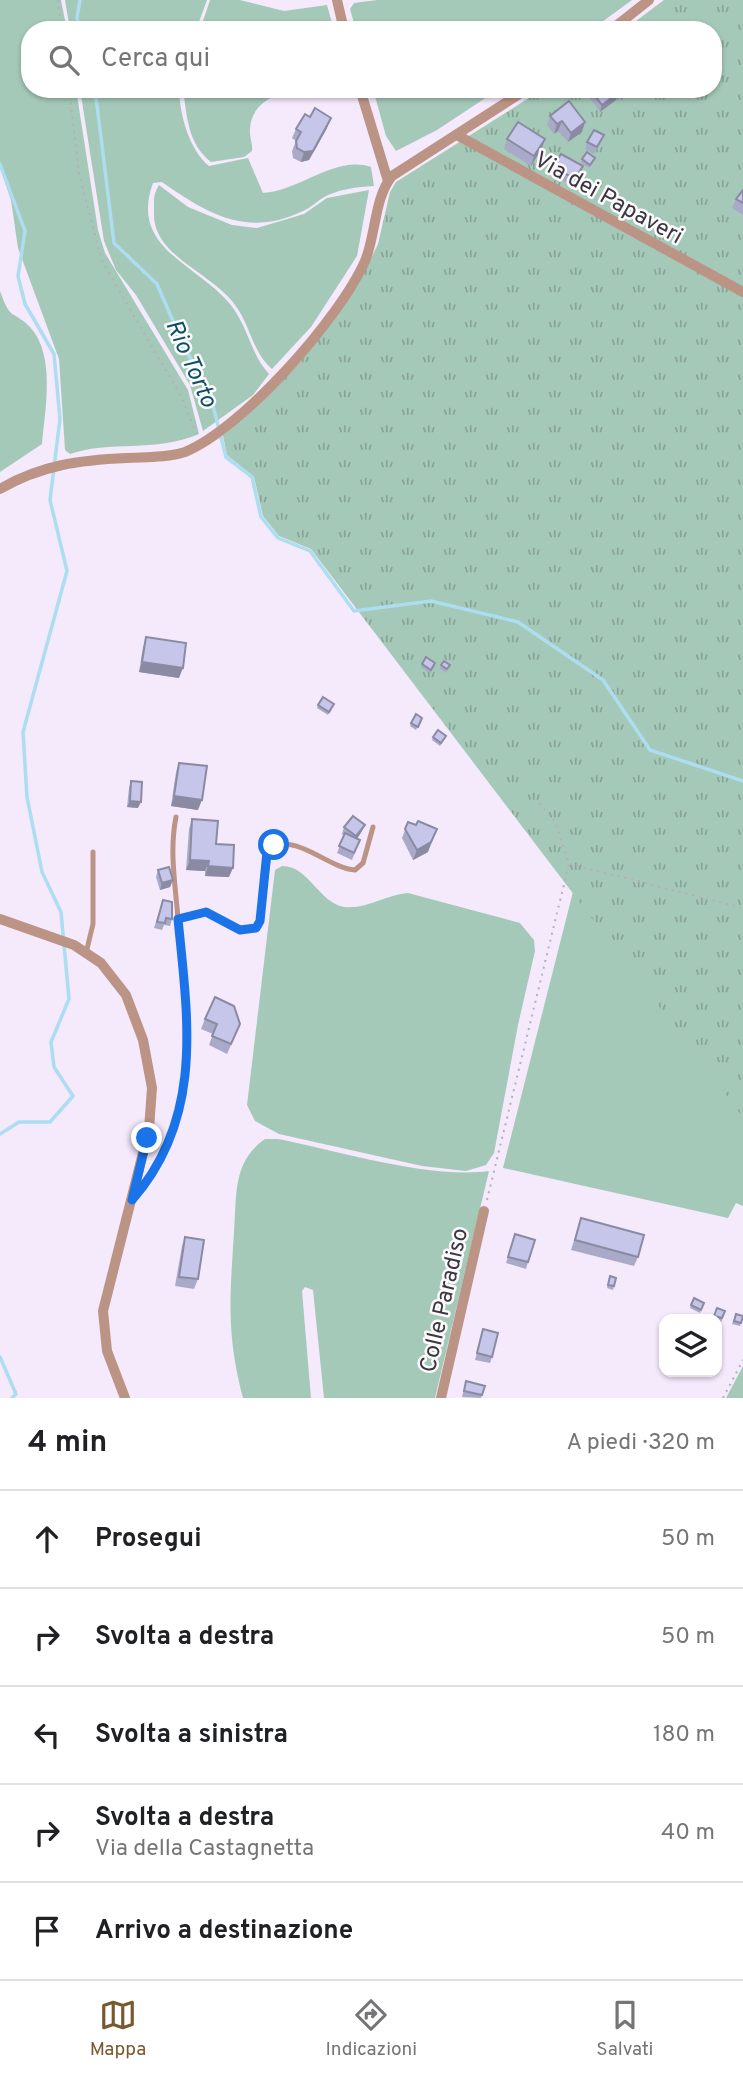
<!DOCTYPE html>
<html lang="it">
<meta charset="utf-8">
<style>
body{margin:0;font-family:Overpass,sans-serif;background:#f2f2f2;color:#202124}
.controls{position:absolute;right:21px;bottom:21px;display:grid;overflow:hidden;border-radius:14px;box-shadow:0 2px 5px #0004}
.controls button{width:63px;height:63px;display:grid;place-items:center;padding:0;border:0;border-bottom:2px solid #e0e0e0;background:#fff;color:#202124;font:35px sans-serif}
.stop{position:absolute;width:21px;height:21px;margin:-16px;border:5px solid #1a73e8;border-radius:50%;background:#fff}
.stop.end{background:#1a73e8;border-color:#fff;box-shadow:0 2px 7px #0008}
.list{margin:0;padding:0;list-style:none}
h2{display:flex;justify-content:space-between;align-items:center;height:91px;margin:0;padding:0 28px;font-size:30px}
h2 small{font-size:23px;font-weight:400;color:#757577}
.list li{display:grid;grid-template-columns:46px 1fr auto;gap:21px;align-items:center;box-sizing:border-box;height:98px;padding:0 28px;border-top:2px solid #e0e0e0}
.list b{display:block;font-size:26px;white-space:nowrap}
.list p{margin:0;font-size:23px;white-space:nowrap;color:#757577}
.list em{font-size:23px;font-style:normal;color:#757577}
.icon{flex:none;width:38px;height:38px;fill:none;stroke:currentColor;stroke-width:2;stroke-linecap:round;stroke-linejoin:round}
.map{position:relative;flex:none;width:743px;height:1398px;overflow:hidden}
.search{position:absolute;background:#fff;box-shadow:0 2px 5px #0004;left:21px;right:21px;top:21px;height:77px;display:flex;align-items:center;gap:18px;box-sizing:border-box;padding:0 24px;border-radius:28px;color:#757577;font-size:26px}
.sheet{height:581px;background:#fff}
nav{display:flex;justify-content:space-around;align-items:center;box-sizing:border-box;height:98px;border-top:2px solid #e0e0e0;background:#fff;font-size:19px;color:#757577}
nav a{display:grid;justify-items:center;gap:4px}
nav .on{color:#78592e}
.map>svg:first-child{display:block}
.green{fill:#a5c9b8}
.park{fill:url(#park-tufts)}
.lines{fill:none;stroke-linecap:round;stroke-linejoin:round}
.stream{stroke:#acddf0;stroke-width:3.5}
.path{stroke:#b8adbe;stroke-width:2;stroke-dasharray:2 5;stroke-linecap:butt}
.service{stroke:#bc9486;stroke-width:5}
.minor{stroke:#bc9486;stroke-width:10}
.wall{fill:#a9aac8}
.shaded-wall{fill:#8a8ba3}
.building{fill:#c5c6e9;stroke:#8a8ba3;stroke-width:2}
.route{stroke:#1a73e8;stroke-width:9}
.labels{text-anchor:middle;stroke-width:5;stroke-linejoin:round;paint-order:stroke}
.street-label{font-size:23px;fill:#3d3541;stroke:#fbfbfb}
.water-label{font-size:24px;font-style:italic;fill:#0d5064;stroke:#fbfbfb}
</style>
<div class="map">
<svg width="743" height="1398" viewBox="0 0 743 1398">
<defs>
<pattern id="park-tufts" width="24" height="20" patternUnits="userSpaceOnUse" patternTransform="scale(1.75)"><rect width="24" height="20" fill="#a5c9b8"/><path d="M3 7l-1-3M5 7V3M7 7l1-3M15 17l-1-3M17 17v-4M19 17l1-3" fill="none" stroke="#88a497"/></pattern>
</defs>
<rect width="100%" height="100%" fill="#f5e9fc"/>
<g class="green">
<path d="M0,0H61L67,30H30V89H76L98,230L105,253L188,390L199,434C154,453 110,440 70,454L65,450L59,359L18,248L11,200L0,168Z"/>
<polygon points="65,0 207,0 196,30 70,30"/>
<polygon points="210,0 240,0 284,11 327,5 334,30 200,30"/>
<polygon points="377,0 632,0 591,30 356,30 350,9 354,3"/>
<path d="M80,89H179C180,116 189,149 209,166L248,158L263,193C300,191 335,155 371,167L374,186C356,187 337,189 321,199C315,203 310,208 303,211C247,238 208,214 162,182L153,183C129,248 197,264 230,304C248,326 250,353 269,374L253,395L203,431L190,385L136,295L116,270L104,241Z"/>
<path d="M183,89H297C275,93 251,104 250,129C249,137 253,143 252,151L244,157L211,162C188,144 187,117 183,89Z"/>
<polygon points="373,89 499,89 437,130 396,151 386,136"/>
<path d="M159,185L188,207L232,225L257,228L304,214L327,198L369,190L357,256L311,327L272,369C252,352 251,326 235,305C212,272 151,256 154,211C154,200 153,195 159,185Z"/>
<path d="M0,291C11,322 12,309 30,327C56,355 45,411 42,444L0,472Z"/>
<path d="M282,866C309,866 318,902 344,907C366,910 387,894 408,893L520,923L534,940L535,951L518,1025L494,1153L486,1165L466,1171L422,1166L279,1134L255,1121L247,1105L275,870Z"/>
<polygon points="578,872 743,912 743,1206 736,1203 728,1218 503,1168"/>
<path d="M265,1139H278C340,1151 427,1179 489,1171L435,1398H324L313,1290L305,1287L302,1291L311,1398H243C226,1332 230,1298 234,1232C237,1196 232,1162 265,1139Z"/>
<polygon points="743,1366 743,1398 726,1398"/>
</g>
<polygon class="park" points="664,0 743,0 743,1117 311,549 279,536 263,516 254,477 227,455 222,431 324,332 358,285 378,244 390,192 396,182 543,89 713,89 713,30 624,30"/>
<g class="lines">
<g class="stream">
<polyline points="80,0 77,18 81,30"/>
<polyline points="95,89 114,243 157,284 185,349 209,390 226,457 252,477 261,517 278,538 310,551 354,611 431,601 518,622 603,680 650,750 743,781"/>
<polyline points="0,164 25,231 18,276 25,304 54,354 60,419 50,500 67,571 23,732 27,797 42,872 61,912 69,999 51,1042 54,1067 73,1096 50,1122 19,1122 0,1134"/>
<polyline points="0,1357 16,1394 12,1398"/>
</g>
<g class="path">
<polyline points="58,0 61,30"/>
<polyline points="69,89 79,174 102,261 182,398 196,433"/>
<polyline points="570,864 743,908"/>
<polyline points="487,1200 569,864 555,821 537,801"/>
<polyline points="723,1398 743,1360"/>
</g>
<g class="service">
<path d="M178,919L206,912L240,930H252L260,921L270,847C298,834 328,868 355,870L363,863L373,827"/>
<polyline points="86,953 93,924 93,852"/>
<path d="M134,1198C207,1114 185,1009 177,907C174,876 170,847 176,817"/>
</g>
<g class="minor">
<polyline points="337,0 344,30"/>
<polyline points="611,30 649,0"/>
<polyline points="360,89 388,181"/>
<polyline points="457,135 743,292"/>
<path d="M0,489C41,465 80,460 127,458C145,457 167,458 185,452C242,429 340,318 365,261C376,235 374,198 392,176L527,89"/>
<polyline points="0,919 74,945 101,963 126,995 143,1040 152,1088 149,1129 103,1311 107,1351 125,1398"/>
<polyline points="441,1398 484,1211"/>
</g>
</g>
<g class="wall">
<polygon points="589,89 615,89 618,93 616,100 600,112 587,94"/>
<polygon points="550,116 582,132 568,142 558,131 554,134 547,125"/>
<polygon points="327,128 309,160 301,162 293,158 292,151 296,141 292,138 296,129"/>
<polygon points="507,139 545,139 542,148 531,166 504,149"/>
<polygon points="587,142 601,142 594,154 585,149"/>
<polygon points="595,158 589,168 581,163 582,159"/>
<polygon points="553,167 580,172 573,186 551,174"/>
<polygon points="743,190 743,215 732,208 736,199"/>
<polygon points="146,637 179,678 139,672 143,647"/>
<polygon points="435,663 430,673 421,667 422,664"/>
<polygon points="441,665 450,665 446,673 440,669"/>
<polygon points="334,704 328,715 317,708 318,705"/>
<polygon points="422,718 416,730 410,726 411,723"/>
<polygon points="446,736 440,746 432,740 433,737"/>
<polygon points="179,763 198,810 171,806 176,772"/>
<polygon points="131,781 138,808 127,807 129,788"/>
<polygon points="192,819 216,844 229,877 205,876 205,871 186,870 189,829"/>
<polygon points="408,822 416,825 428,852 413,860 402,838"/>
<polygon points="344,827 362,831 357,839 360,840 352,860 337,853 344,836 342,834"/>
<polygon points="158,870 173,880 170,887 160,890 156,877"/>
<polygon points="163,900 172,919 170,926 164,925 162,930 154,928"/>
<polygon points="205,1019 236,1034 227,1054 209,1045 213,1034 201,1029"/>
<polygon points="581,1218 638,1257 634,1266 571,1250"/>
<polygon points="515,1234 528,1262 526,1269 506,1263"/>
<polygon points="185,1237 198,1279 194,1289 175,1286 182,1246"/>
<polygon points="610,1276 616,1278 613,1290 607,1288"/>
<polygon points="694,1298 704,1303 700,1313 690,1308"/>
<polygon points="717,1308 725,1311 721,1322 717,1320 717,1319 713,1319"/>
<polygon points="736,1314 743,1316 740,1326 732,1324"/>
<polygon points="483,1329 492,1357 490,1363 475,1360"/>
<polygon points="466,1381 485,1386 481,1398 462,1397"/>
</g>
<g class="shaded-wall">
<polygon points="618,93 616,100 600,112 602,105"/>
<polygon points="331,118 327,128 309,160 301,162 304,152"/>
<polygon points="562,121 558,131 554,134 557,124"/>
<polygon points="585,122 582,132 568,142 571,133"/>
<polygon points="545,139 542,148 531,166 534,156"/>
<polygon points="142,662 183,668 179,678 139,672"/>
<polygon points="174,796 202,800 198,810 171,806"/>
<polygon points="130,801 141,802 138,808 127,807"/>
<polygon points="365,825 362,831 354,843 356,836"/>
<polygon points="437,829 428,852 413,860 417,850"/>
<polygon points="190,860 209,861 205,871 186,870"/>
<polygon points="208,866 233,868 229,877 205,876"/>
<polygon points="173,880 170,887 160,890 162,883"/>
</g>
<g class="building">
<polygon points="590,89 615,89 618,93 602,105"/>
<polygon points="569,101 585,122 571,133 562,121 557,124 550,116"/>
<polygon points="315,108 331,118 313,151 304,152 297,148 296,141 301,132 296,129 305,114 310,117"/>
<polygon points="518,122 545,139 534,156 507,139"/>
<polygon points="594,130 604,135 597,147 587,142"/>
<polygon points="587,152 595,158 590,165 582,159"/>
<polygon points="561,154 583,166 575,179 553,167"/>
<polygon points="743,190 743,203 736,199"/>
<polygon points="146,637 186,643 183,668 142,662"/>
<polygon points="426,657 435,663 431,670 422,664"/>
<polygon points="444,661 450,665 447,669 441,665"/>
<polygon points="323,697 334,704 329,712 318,705"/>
<polygon points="416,714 422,718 418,727 411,723"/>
<polygon points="438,730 446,736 441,743 433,737"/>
<polygon points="179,763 207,766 202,800 174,796"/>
<polygon points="131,781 142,782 141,802 130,801"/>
<polygon points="353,816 365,825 356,836 344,827"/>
<polygon points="192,819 218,821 216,844 234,845 233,868 208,866 209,861 190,860"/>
<polygon points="418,821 437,829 431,842 417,850 405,829 408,822 416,825"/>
<polygon points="345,833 360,840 354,853 339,846"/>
<polygon points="169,867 173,880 162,883 158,870"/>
<polygon points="163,900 172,902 172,919 166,918 165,923 157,922"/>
<polygon points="215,997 234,1006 240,1024 231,1044 212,1036 217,1024 205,1019"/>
<polygon points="581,1218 644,1235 638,1257 575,1240"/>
<polygon points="515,1234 535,1240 528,1262 508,1257"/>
<polygon points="185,1237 204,1240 198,1279 179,1277"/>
<polygon points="610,1276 616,1278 614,1286 608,1285"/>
<polygon points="694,1298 704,1303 701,1310 691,1305"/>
<polygon points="717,1308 725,1311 722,1318 714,1316"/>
<polygon points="736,1314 743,1316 741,1323 734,1321"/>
<polygon points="483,1329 498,1333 492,1357 477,1353"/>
<polygon points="466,1381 485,1386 482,1395 464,1391"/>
</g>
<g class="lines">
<path class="route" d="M147,1138L132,1200C204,1118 188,1020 178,919L206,912L240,930L256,928L260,921L267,852L274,845"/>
</g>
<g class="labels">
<g class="street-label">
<text transform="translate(609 197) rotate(29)" y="8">Via dei Papaveri</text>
<text transform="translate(443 1300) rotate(-77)" y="8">Colle Paradiso</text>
</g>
<g class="water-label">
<text transform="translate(192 363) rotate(66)" y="8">Rio Torto</text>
</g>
</g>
</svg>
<div class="controls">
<button><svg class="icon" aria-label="layers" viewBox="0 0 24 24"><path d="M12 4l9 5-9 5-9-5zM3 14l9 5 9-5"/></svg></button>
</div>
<div class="stop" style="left:274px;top:845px"></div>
<div class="stop end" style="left:147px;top:1138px"></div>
<div class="search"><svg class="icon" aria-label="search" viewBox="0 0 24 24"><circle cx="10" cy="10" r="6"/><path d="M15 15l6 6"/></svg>Cerca qui</div>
</div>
<section class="sheet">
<h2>4 min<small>A piedi · 320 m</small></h2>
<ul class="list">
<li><svg class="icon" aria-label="ahead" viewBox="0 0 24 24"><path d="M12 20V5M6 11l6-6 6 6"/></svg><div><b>Prosegui</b></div><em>50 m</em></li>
<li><svg class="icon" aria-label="right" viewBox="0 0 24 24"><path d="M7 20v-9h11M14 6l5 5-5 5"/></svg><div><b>Svolta a destra</b></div><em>50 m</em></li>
<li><svg class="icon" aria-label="left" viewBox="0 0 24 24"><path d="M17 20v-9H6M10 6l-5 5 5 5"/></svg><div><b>Svolta a sinistra</b></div><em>180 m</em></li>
<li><svg class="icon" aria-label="right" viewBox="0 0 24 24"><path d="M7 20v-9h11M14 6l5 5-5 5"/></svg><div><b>Svolta a destra</b><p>Via della Castagnetta</p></div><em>40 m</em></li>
<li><svg class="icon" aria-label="arrive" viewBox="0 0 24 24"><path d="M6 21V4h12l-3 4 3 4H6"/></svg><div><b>Arrivo a destinazione</b></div></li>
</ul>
</section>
<nav>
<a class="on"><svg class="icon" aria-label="map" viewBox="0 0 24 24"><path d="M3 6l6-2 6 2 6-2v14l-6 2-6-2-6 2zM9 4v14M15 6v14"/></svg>Mappa</a>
<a><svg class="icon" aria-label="directions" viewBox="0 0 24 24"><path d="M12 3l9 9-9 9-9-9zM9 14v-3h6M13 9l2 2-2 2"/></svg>Indicazioni</a>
<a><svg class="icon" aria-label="saved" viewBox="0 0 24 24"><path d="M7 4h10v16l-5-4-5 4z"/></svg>Salvati</a>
</nav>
